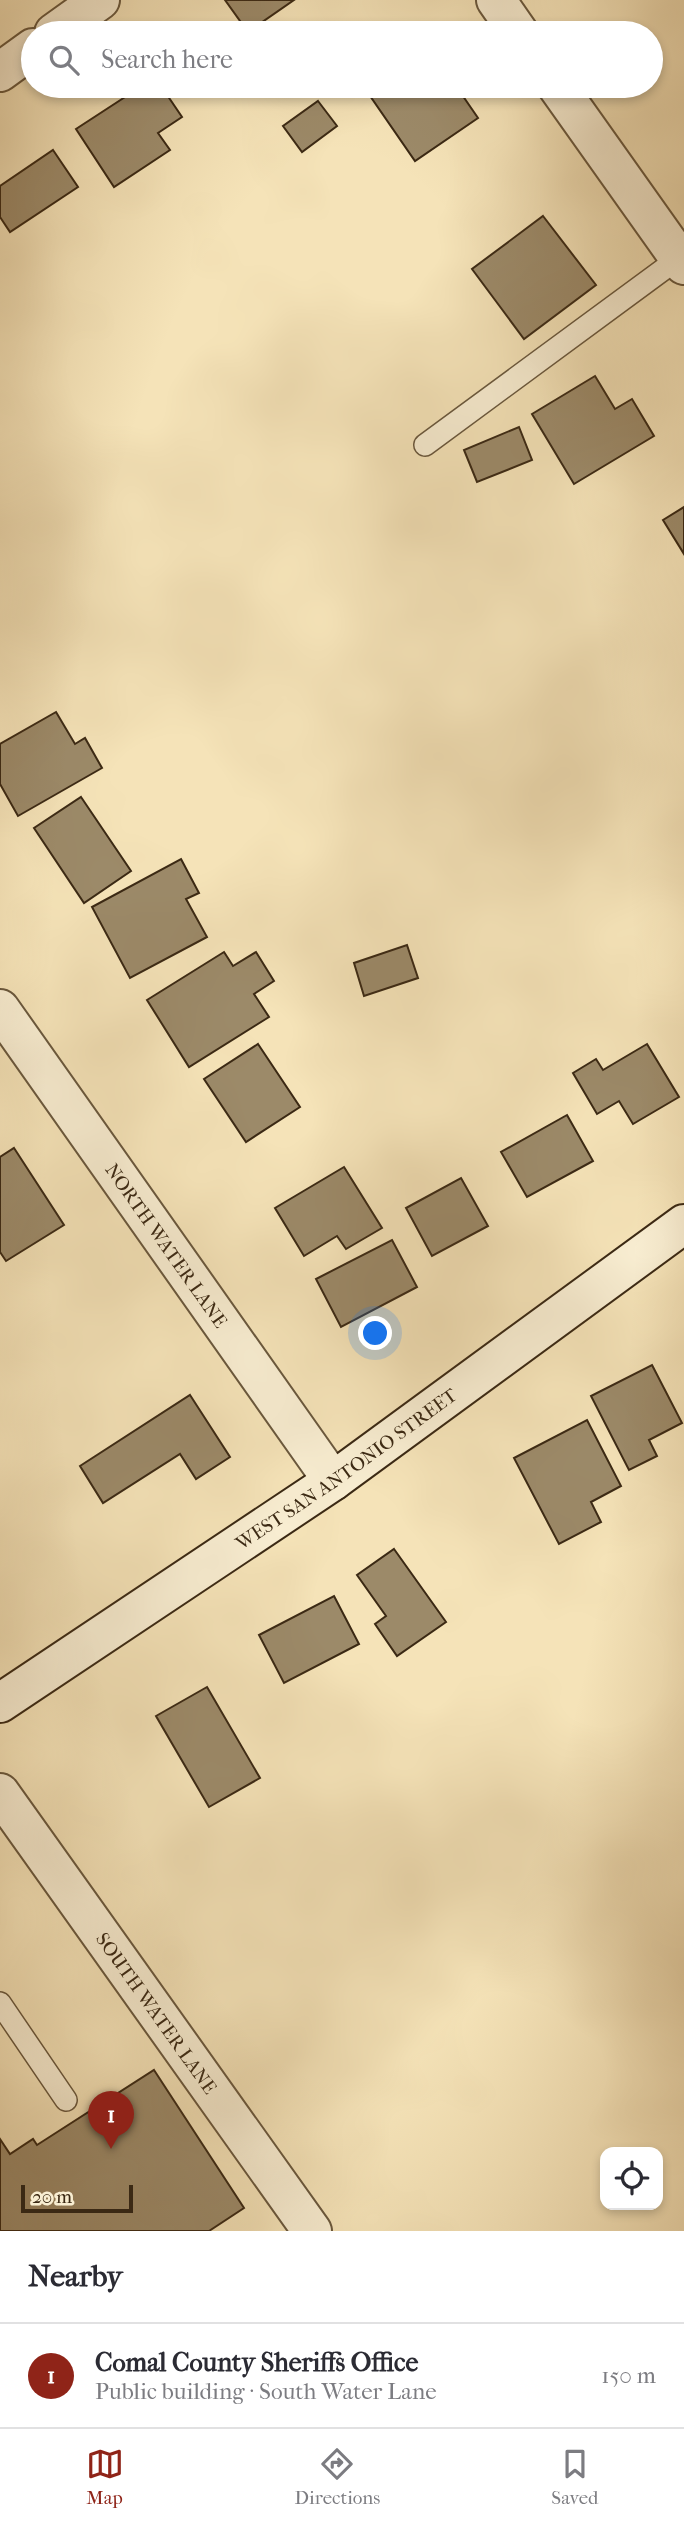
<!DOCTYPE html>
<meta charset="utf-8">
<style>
body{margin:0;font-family:"IM FELL French Canon",serif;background:#f2f2f3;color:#2b2b33}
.controls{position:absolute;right:21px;bottom:21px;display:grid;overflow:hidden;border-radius:14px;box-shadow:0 4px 10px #0003}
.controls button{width:63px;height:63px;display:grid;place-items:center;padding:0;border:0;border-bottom:2px solid #e1e1e2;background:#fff;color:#2b2b33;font:35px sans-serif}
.scale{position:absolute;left:21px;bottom:18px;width:112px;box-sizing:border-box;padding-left:7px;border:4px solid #3b2914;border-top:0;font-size:19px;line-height:24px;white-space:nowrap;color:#3b2914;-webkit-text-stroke:5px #f8edd1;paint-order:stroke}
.you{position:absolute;left:376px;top:1334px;width:24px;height:24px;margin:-18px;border:5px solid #fff;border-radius:50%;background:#1a73e8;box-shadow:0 0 0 10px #1a73e833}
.badge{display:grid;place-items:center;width:46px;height:46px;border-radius:50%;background:#8f2418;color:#fff;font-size:23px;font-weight:700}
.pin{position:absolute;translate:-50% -58px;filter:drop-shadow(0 2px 4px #0008)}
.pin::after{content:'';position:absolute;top:37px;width:24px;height:21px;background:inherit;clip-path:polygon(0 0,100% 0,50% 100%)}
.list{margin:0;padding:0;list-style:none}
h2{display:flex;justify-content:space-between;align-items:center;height:91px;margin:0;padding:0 28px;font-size:30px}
h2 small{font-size:23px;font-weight:400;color:#7c7c81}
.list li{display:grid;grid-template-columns:46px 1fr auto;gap:21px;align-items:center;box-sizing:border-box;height:105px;padding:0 28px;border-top:2px solid #e1e1e2}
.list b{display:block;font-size:26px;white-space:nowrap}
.list p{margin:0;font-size:23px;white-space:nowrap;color:#7c7c81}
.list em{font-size:23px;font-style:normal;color:#7c7c81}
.icon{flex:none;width:38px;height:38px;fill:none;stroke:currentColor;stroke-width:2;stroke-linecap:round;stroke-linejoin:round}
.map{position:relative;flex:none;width:684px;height:2231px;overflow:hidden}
.search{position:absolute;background:#fff;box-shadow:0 4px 10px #0003;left:21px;right:21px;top:21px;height:77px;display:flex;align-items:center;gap:18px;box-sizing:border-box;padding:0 24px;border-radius:38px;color:#7c7c81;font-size:26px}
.sheet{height:196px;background:#fff}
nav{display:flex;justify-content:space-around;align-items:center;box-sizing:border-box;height:98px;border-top:2px solid #e1e1e2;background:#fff;font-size:19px;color:#7c7c81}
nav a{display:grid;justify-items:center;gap:4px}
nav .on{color:#8f2418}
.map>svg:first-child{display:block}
.building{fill:#9c8a69;stroke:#3b2914;stroke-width:2}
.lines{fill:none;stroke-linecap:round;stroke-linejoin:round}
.lane-casing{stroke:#6a583d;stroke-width:24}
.street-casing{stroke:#6a583d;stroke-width:42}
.secondary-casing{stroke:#3b2914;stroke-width:42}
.lane{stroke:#f8edd1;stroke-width:21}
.street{stroke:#f8edd1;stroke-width:38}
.secondary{stroke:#f8edd1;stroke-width:38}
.labels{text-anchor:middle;stroke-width:7;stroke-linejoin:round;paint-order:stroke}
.street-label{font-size:19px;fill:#3b2914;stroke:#f8edd1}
</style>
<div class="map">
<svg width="684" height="2231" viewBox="0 0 684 2231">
<rect width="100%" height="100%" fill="#f5e3b8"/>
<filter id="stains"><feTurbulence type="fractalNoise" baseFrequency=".00286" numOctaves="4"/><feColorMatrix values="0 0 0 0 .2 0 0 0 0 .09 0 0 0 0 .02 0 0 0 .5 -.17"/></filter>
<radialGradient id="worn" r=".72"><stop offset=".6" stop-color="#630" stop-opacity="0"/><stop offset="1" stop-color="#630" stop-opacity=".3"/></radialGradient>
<g class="building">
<polygon points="225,0 294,0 248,32"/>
<polygon points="142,86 161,86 182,117 158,133 170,150 114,187 76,129"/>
<polygon points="373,86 400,86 404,92 412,86 456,86 478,118 415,161 366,90"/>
<polygon points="318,101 337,126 302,152 283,126"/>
<polygon points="53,150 78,187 10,232 0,217 0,186"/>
<polygon points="543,216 596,285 524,339 472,269"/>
<polygon points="595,376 615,409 632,399 654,436 574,484 532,414"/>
<polygon points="519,427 532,460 477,482 464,450"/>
<polygon points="684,507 684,554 663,520"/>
<polygon points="56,712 75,744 85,738 102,768 18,816 0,784 0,744"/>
<polygon points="81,797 131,871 84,903 34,828"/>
<polygon points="181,859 199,893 186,899 207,937 130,978 92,907"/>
<polygon points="407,945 418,978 364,996 354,963"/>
<polygon points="224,952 233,966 256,952 274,981 254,994 269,1017 189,1067 147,1000"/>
<polygon points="258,1044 300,1107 246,1142 204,1079"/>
<polygon points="647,1044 679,1097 633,1124 619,1101 597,1114 573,1073 596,1059 603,1070"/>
<polygon points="567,1115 593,1161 527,1197 501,1152"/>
<polygon points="14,1148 64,1225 6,1261 0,1252 0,1157"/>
<polygon points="344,1167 382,1228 346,1249 337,1236 304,1256 275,1208"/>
<polygon points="461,1178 488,1226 432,1256 406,1208"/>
<polygon points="392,1240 417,1287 341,1327 316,1279"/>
<polygon points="652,1365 682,1423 649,1440 657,1456 629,1470 591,1396"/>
<polygon points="190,1395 230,1457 196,1479 180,1454 103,1503 80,1466"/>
<polygon points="587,1420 621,1486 591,1502 601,1522 559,1544 514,1458"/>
<polygon points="394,1549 446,1622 397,1656 375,1624 386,1616 357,1575"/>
<polygon points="334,1596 359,1644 284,1683 259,1635"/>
<polygon points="207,1687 260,1778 209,1807 156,1716"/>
<polygon points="154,2070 244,2208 209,2231 0,2231 0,2139 10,2154 33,2139 37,2145"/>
</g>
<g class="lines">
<defs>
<g id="lane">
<polyline points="425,445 679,258"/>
<polyline points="0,2003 66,2100"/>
</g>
<g id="street">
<polyline points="496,0 519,33"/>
<polyline points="54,33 100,0"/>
<polyline points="0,72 33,48"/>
<polyline points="557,86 684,265"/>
<path id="s1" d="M0,1009L333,1481"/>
<path id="s2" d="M0,1793L312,2231"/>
</g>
<g id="secondary">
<path id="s3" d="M0,1703L333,1481L684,1224"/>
</g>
</defs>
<use href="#lane" class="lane-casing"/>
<use href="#street" class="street-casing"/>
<use href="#secondary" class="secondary-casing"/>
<use href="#lane" class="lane"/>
<use href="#street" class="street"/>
<use href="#secondary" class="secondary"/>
</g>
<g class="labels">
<g class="street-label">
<text dy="7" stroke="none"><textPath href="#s1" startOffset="289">NORTH WATER LANE</textPath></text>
<text dy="7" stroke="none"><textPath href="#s3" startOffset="418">WEST SAN ANTONIO STREET</textPath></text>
<text dy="7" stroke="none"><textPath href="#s2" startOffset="270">SOUTH WATER LANE</textPath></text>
</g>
</g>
<rect width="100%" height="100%" filter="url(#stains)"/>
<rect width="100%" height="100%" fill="url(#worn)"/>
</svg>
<div class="controls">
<button><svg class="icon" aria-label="locate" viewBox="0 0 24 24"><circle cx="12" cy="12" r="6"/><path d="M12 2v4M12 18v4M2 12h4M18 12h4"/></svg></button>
</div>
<div class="scale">20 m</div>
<div class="you"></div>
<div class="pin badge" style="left:111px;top:2149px">1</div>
<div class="search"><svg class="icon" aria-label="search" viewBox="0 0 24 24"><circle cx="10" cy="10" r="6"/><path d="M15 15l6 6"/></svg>Search here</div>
</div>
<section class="sheet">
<h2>Nearby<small></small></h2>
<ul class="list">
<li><span class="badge">1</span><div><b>Comal County Sheriffs Office</b><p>Public building · South Water Lane</p></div><em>150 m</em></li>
</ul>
</section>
<nav>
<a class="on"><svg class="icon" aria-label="map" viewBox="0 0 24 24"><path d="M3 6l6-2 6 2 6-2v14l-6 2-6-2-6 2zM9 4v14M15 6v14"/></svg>Map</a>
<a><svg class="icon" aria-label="directions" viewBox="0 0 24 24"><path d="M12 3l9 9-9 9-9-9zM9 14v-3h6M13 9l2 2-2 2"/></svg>Directions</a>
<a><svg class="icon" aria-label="saved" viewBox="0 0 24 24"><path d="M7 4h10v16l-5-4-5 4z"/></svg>Saved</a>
</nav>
